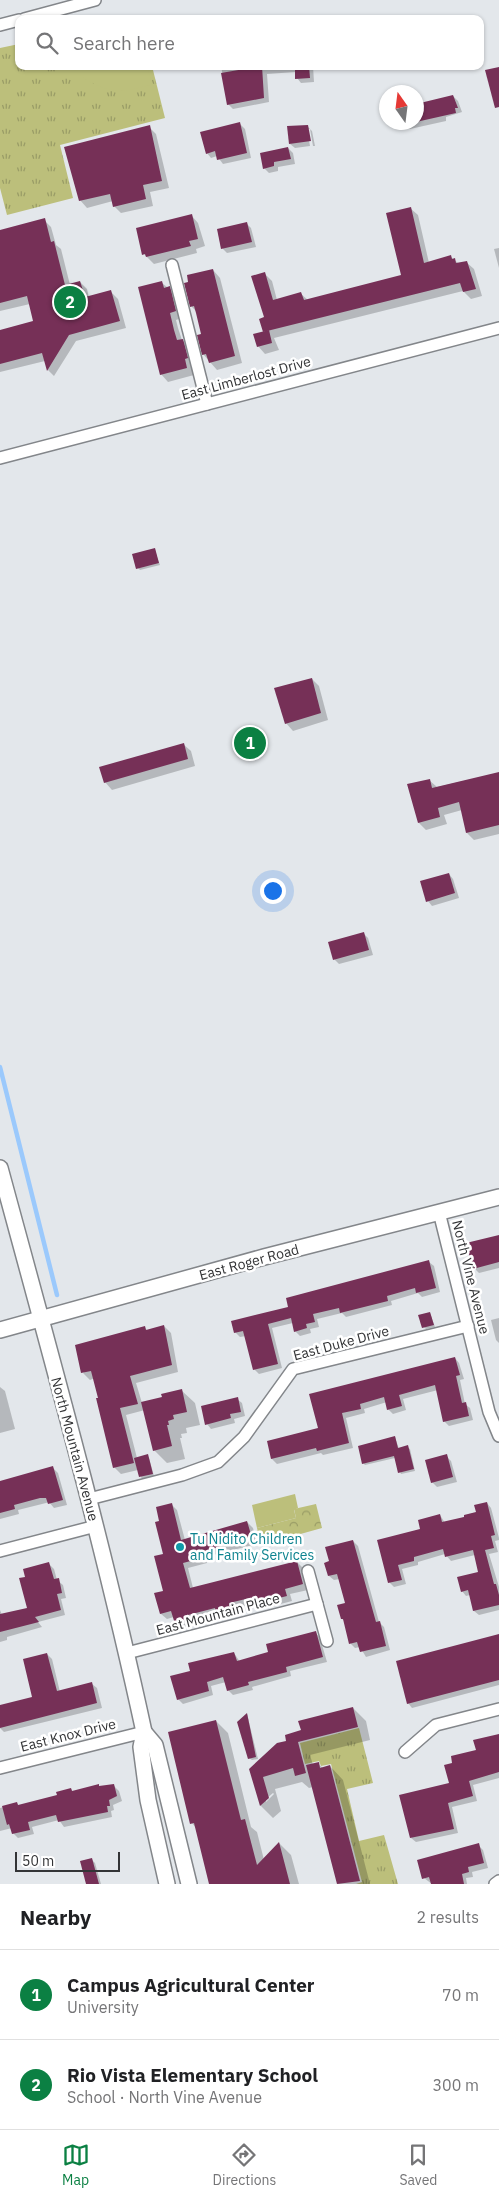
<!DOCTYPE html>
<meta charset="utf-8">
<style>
body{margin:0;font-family:"IBM Plex Sans",sans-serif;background:#f2f2f2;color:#202124}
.compass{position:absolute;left:379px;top:85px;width:45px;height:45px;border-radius:50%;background:#fff;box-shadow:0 1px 4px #0004;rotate:346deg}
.scale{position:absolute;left:15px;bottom:12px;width:105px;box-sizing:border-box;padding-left:5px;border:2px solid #333436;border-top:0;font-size:14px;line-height:18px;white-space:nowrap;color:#333436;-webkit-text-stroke:4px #fff;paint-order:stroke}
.you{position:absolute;left:272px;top:890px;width:18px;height:18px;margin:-12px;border:4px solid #fff;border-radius:50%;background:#1a73e8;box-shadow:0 0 0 8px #1a73e833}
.badge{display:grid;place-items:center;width:32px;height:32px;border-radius:50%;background:#0b8043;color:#fff;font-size:16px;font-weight:700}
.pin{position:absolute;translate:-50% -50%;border:2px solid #fff;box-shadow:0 1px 5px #0006}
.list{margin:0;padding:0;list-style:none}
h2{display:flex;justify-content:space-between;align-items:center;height:65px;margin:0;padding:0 20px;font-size:21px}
h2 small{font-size:16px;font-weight:400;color:#757577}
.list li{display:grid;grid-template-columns:32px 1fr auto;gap:15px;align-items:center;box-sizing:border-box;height:90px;padding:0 20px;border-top:1px solid #e0e0e0}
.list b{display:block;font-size:19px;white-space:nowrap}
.list p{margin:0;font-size:16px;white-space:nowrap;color:#757577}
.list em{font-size:16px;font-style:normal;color:#757577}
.icon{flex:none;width:28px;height:28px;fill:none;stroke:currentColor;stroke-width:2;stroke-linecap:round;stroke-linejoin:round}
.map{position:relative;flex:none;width:499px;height:1884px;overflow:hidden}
.search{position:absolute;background:#fff;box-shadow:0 1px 4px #0004;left:15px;right:15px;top:15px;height:55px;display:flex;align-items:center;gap:12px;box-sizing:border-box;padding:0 18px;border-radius:10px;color:#757577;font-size:19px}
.sheet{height:245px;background:#fff}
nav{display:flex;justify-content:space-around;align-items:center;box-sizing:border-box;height:70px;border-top:1px solid #e0e0e0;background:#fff;font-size:14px;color:#757577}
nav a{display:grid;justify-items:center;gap:2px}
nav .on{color:#0b8043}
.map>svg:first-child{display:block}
.grass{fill:url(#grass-tufts)}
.park{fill:url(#park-crowns)}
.pitch{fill:#bcbf7b}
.shadow{fill:#0003;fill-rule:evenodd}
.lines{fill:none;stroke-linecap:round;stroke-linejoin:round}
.stream{stroke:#9bc9fc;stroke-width:4.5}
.building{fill:#763057}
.minor-casing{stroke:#83868a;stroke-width:14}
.tertiary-casing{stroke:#83868a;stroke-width:18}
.minor{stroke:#fff;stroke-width:11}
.tertiary{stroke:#fff;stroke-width:15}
.culture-dot{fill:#0f9aa8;stroke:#fff;stroke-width:2}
.labels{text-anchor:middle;stroke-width:5;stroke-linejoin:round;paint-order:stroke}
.street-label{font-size:14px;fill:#333436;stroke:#fff}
.culture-label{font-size:14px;fill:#0d838f;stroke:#fff;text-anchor:start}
</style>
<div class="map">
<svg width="499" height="1884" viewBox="0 0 499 1884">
<defs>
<pattern id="grass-tufts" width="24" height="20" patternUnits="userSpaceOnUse" patternTransform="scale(1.25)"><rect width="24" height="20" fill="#bcbf7b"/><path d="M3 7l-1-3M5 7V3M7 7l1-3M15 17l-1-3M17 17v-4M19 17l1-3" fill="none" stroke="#999c66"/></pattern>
<pattern id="park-crowns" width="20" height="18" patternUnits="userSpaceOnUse" patternTransform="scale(1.25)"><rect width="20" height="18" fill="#bcbf7b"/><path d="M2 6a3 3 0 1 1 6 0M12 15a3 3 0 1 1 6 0" fill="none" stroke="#999c66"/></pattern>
</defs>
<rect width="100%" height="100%" fill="#e3e7eb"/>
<g class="grass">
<polygon points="19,44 19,66 152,66 165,118 60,145 73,198 7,215 0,188 0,48"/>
<polygon points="359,1728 373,1783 347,1789 359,1841 384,1835 398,1884 356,1884 362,1882 331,1764 321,1766 319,1761 305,1764 300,1743"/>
</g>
<polygon class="park" points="316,1504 322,1528 261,1545 257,1528 296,1518 294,1509"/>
<g class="pitch">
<path d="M71,66H147L152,85C144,86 136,89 128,90C108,94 83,81 71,66Z"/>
<polygon points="295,1494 298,1508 294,1510 296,1518 257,1528 252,1505"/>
</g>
<g class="shadow">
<polygon points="347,17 349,19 325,19 325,18"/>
<polygon points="198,66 211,66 200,69"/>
<polygon points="221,66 313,66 314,82 301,83 297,78 296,72 267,74 269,102 233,109 228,104"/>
<polygon points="453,96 458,101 462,112 446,117 446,121 410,129 405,124 405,122 416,122 416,105"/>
<polygon points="240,124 245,129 251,158 223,164 217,156 211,158 207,153"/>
<polygon points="307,126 312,131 315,146 313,146 310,129 307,129 310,146 295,148 290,144"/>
<polygon points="149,127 156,134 169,188 150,192 153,206 121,213 114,206 113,201 87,208 80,200"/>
<polygon points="288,148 293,153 295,164 278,167 278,171 269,173 264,168"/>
<polygon points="410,208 418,215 429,263 451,257 459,264 466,262 474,269 482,296 471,299 463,291 274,338 279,350 265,354 258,346 265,333 265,274 272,281 277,300 301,294 308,300 403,276"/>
<polygon points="191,215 198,223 205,246 196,249 197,253 154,264 144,254"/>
<polygon points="44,220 51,227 56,245 61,249 70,285 80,282 87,289 89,298 111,292 118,299 126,328 76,341 54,376 48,370 45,361 0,372 0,331 35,322 30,304 0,311 0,231"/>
<polygon points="247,224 251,228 256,247 227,253 223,249 218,230"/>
<polygon points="499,248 499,268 494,249"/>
<polygon points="213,270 220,278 242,363 217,370 203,354 203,335 197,312 192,307 186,284"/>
<polygon points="162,283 177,295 182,318 176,320 178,328 182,340 190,348 194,375 168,382 161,374"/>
<polygon points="154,549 160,565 140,570 138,568"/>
<polygon points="312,679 319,686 328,720 293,731 286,723"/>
<polygon points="183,744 191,751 195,766 112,790 105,782"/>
<polygon points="499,773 499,834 474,840 467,833 462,810 444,815 447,824 426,830 419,823 429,780 437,787"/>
<polygon points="449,874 453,879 459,898 432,906 428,901"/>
<polygon points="364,934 368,938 373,955 339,964 335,960 330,943"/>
<polygon points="499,1236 499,1268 479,1273 474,1268"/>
<polygon points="429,1262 434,1266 440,1292 422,1297 418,1293 391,1301 392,1305 346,1317 342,1313 317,1319 319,1327 310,1329 311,1333 300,1336 295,1331 293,1323 272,1328 282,1368 259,1374 254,1369 246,1336 240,1337 235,1332 290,1307"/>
<polygon points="430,1313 435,1327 426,1329 424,1327"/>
<polygon points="499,1318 499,1343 496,1340 491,1320"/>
<polygon points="164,1326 171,1333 178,1372 136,1383 142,1403 163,1398 181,1390 195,1403 200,1425 186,1428 187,1433 181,1434 182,1438 180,1438 185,1459 167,1463 154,1450 145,1410 126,1415 137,1458 147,1456 149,1458 154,1476 142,1479 138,1470 121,1474 114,1467 95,1378 90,1380 83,1373 145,1328 148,1331"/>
<polygon points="455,1358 459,1363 464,1379 460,1380 465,1404 470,1408 473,1420 449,1426 444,1421 438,1390 403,1399 406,1410 393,1414 388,1409 387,1402 364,1409 365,1413 346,1418 353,1448 323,1455 321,1453 277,1464 272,1459 268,1442 319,1429 311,1395"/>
<polygon points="0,1387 5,1391 15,1429 0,1433"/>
<polygon points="237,1399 242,1403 245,1416 234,1419 235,1423 211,1429 207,1424"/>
<polygon points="395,1437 399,1449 407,1447 410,1449 415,1471 401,1474 395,1458 365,1465 363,1463"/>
<polygon points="446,1456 451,1461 457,1482 437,1487 432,1482"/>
<polygon points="53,1468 58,1473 67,1505 54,1508 49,1502 46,1503 18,1510 19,1514 0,1519 0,1482"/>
<polygon points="487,1503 491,1508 499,1538 499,1540 495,1541 498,1552 489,1554 499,1587 499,1610 479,1615 474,1611 470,1595 466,1596 462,1591 480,1573 475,1555 451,1561 445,1554 418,1562 418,1565 402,1569 406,1584 394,1587 390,1583 379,1541 422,1529 440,1515 445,1523 478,1513"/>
<polygon points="171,1504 177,1510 185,1540 247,1522 253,1528 257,1544 205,1557 207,1563 188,1568 193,1588 297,1562 303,1568 308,1590 290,1594 292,1601 258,1610 252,1604 234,1609 235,1615 223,1619 218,1614 193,1621 194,1625 181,1629 176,1623 174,1617 167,1619 161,1614 156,1594 164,1592 165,1555 161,1522"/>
<polygon points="353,1541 358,1546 379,1622 384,1627 390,1650 366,1657 360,1647 355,1648 351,1644 345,1621 342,1619 347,1604 340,1579 334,1580 329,1576 331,1562"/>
<polygon points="49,1564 54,1569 57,1580 63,1585 66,1598 61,1599 65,1615 38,1622 42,1627 7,1637 7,1640 0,1642 0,1610 2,1615 28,1609"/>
<polygon points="316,1633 320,1638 327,1662 290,1671 291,1676 252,1687 253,1690 233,1695 228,1690 226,1682 211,1686 213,1695 183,1704 178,1699 192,1671 234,1653 240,1662 270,1653"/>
<polygon points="499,1636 499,1685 412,1708 408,1703"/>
<polygon points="47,1654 52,1659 60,1692 92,1684 97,1688 102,1708 4,1732 0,1728 0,1706 34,1698"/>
<path d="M353,1708L366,1721L370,1740L310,1755L313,1765L318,1764L323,1768L330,1766L343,1780L370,1884H338L313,1787L309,1788L302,1782L275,1789L281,1811L273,1818L261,1806L251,1769L302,1731ZM273,1793L274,1794L266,1802V1799Z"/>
<polygon points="247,1714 258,1759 252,1760 249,1758"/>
<polygon points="216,1721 228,1733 251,1827 257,1832 264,1860 279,1843 291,1855 299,1884 211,1884 196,1828 192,1823"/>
<polygon points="499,1736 499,1778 473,1785 477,1801 452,1807 458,1833 416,1842 411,1838 450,1784 478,1751"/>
<polygon points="98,1785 100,1787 114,1786 119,1791 122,1801 113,1805 114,1810 111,1811 112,1817 64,1827 59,1820 32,1827 34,1834 18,1838 13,1833 12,1828 0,1831 0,1808 17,1804 19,1806 58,1796 71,1789 73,1792"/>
<polygon points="478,1845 483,1850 488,1868 472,1872 473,1877 466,1878 467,1884 432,1884 424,1878"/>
<polygon points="91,1859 95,1863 101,1884 87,1884"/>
</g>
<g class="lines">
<polyline class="stream" points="0,1067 57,1295"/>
</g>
<g class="building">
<polygon points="250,66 262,66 264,98 227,105 221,73 250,68"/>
<polygon points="295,66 309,66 310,78 295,79"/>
<polygon points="499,67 499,107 495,108 485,70"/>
<polygon points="453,95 458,108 455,108 456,113 416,122 416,104"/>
<polygon points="240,122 247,153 217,160 215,151 206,154 200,132"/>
<polygon points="150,125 162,181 143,185 146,199 113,207 110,194 79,201 64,147"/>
<polygon points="308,125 311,141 289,144 287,126"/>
<polygon points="288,147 291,159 274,162 274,166 263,169 260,153"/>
<polygon points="411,207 424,263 451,255 452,259 455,258 456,263 467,261 476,289 463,292 460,283 263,332 259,319 264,317 251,276 265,272 273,300 301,292 304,300 401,275 386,213"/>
<polygon points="192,214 198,239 189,241 191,246 146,257 145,254 142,255 136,228"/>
<polygon points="45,218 51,242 54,241 65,285 80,281 85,297 111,290 120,321 69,335 47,371 42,353 0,364 0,330 33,321 27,296 0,303 0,230"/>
<polygon points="247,222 252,242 221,249 217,229"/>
<polygon points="213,269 235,356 209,363 206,354 202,355 197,335 201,334 196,313 194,306 190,307 184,283 188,282 187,275"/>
<polygon points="162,281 164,288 170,286 176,311 170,313 174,330 177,340 183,339 188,358 185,359 187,368 160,375 138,287"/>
<polygon points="269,330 272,343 257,347 253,334"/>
<polygon points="155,548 159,563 136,569 132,554"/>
<polygon points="312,678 321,713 285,724 274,688"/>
<polygon points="184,743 188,759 104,783 99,767"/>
<polygon points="499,772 499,825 466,833 459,802 438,808 440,817 418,823 407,784 430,779 432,788"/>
<polygon points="449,873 455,893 426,902 420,881"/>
<polygon points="364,932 369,950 333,960 328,942"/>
<polygon points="499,1235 499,1262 473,1269 466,1243"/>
<polygon points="429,1260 436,1288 416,1293 415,1288 387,1296 388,1301 340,1313 339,1308 313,1314 315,1322 306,1324 307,1328 294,1332 291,1318 268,1324 278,1364 253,1370 243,1331 234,1333 231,1321 288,1307 286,1298"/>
<polygon points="430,1312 434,1325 422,1328 418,1315"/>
<polygon points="164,1325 172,1365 130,1376 138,1404 120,1408 134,1463 113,1468 96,1398 98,1398 91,1371 81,1373 75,1345 145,1326 146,1330"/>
<polygon points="455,1357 460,1375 456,1376 462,1403 466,1402 469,1416 443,1422 435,1385 399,1395 402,1406 387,1410 384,1397 360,1404 361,1409 342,1413 349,1443 317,1451 316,1448 271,1459 267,1441 318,1428 309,1394"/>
<polygon points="182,1389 187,1412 173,1415 174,1419 168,1421 169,1425 167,1425 172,1446 153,1451 141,1402 162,1397 161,1394"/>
<polygon points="238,1397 241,1412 230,1414 231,1418 205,1425 201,1406"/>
<polygon points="395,1436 398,1448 408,1445 414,1469 398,1473 394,1456 362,1464 358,1446"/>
<polygon points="148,1454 153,1474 139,1477 134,1458"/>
<polygon points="447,1454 453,1477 431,1483 425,1460"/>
<polygon points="53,1466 63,1500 48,1504 46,1498 40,1498 14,1505 15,1509 0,1513 0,1481"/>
<polygon points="487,1502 495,1535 491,1536 494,1548 485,1550 494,1584 496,1584 499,1595 499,1605 473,1611 468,1590 461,1592 457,1577 478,1572 473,1550 445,1557 443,1549 414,1557 414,1561 398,1565 402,1580 388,1583 377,1540 420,1529 418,1520 440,1514 442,1522 464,1517 464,1515 476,1512 474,1505"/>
<polygon points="172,1503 181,1540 247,1521 252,1538 200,1552 202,1558 183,1563 190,1588 297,1561 303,1584 285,1589 287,1596 251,1605 250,1598 229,1603 231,1610 216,1614 215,1608 188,1615 190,1620 175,1624 171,1611 160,1614 154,1593 163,1591 154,1556 163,1554 155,1522 159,1521 156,1507"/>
<polygon points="353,1540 376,1622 380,1621 386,1646 360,1652 357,1642 349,1644 343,1619 341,1619 337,1605 345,1603 337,1574 328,1576 324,1563 329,1561 325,1547"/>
<polygon points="49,1562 54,1579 59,1578 62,1593 57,1594 61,1610 35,1617 39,1622 0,1632 0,1614 27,1608 19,1578 25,1577 23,1569"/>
<polygon points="316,1631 323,1657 286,1667 287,1672 248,1682 249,1685 227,1691 223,1677 207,1682 209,1691 177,1700 170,1676 190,1671 188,1663 234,1652 237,1661 268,1652 266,1644"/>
<polygon points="499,1634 499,1680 407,1704 396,1661"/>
<polygon points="47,1653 57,1691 92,1682 97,1703 0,1728 0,1705 32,1697 23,1659"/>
<polygon points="353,1707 358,1727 298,1742 306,1773 295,1776 293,1768 263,1777 269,1798 260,1806 249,1769 277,1743 286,1741 285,1735 301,1730 298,1721"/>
<polygon points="247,1713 256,1757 248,1759 237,1722"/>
<polygon points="216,1720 241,1820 245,1819 257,1865 279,1842 290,1884 209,1884 194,1823 190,1824 184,1799 168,1732"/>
<polygon points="499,1734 499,1772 469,1781 473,1796 448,1803 454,1829 410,1838 399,1795 449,1783 444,1765 452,1763 451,1756 476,1750 473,1740"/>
<polygon points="319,1762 320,1768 330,1765 360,1881 337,1884 306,1765"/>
<polygon points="99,1784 99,1786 114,1784 117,1796 109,1800 110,1806 107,1806 108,1812 58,1822 56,1815 28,1822 30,1830 12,1834 9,1824 7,1825 2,1806 17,1802 18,1805 57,1795 56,1792 71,1788 72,1791"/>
<polygon points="479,1843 484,1863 468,1867 469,1872 462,1874 464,1884 431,1884 429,1877 422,1879 417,1860"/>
<polygon points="92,1858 99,1884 86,1884 80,1861"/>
</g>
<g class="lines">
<defs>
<g id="minor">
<polyline points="24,19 95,0"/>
<polyline points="0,25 19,20"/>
<polyline points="172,265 207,404"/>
<polyline points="0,458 499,328"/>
<polyline points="439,1212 489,1412 499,1436"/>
<polyline points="89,1499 182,1475 218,1462 244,1437 293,1369 468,1326"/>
<polyline points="0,1551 96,1526"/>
<polyline points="308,1571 327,1641"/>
<polyline points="127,1653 317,1604"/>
<polyline points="405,1752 436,1725 499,1709"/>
<polyline points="0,1768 144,1732"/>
<polyline points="495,1884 499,1881"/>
</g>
<g id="tertiary">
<path d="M0,1168C51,1356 103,1542 144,1732L141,1747L148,1800L167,1884"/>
<polyline points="0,1330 264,1257 499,1197"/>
<polyline points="144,1732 155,1745 189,1884"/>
</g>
</defs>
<use href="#minor" class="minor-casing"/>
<use href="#tertiary" class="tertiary-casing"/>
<use href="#minor" class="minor"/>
<use href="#tertiary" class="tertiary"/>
</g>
<circle class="culture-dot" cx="180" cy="1547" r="5"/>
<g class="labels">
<g class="street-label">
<text transform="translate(246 378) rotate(-15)" y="5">East Limberlost Drive</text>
<text transform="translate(249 1262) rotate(-15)" y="5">East Roger Road</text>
<text transform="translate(471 1277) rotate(76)" y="5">North Vine Avenue</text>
<text transform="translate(341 1343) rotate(-15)" y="5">East Duke Drive</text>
<text transform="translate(75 1449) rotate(75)" y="5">North Mountain Avenue</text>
<text transform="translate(218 1614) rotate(-15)" y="5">East Mountain Place</text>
<text transform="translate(68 1735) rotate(-14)" y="5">East Knox Drive</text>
</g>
<g class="culture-label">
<text x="190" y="1544">Tu Nidito Children<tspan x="190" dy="16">and Family Services</tspan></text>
</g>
</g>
</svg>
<svg class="compass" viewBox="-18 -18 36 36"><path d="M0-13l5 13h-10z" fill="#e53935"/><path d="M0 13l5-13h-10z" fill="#757577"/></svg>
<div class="scale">50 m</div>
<div class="you"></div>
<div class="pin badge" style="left:250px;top:743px">1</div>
<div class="pin badge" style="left:70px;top:302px">2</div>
<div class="search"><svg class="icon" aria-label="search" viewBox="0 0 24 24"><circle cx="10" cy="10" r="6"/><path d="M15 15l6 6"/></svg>Search here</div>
</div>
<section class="sheet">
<h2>Nearby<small>2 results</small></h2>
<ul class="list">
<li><span class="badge">1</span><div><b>Campus Agricultural Center</b><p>University</p></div><em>70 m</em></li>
<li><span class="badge">2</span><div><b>Rio Vista Elementary School</b><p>School · North Vine Avenue</p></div><em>300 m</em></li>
</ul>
</section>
<nav>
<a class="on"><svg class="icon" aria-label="map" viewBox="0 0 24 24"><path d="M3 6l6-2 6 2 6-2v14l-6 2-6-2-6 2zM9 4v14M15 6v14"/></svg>Map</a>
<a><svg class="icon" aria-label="directions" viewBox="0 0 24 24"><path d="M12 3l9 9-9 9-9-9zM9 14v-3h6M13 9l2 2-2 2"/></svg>Directions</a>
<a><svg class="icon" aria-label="saved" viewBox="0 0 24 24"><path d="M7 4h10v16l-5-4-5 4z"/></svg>Saved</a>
</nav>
